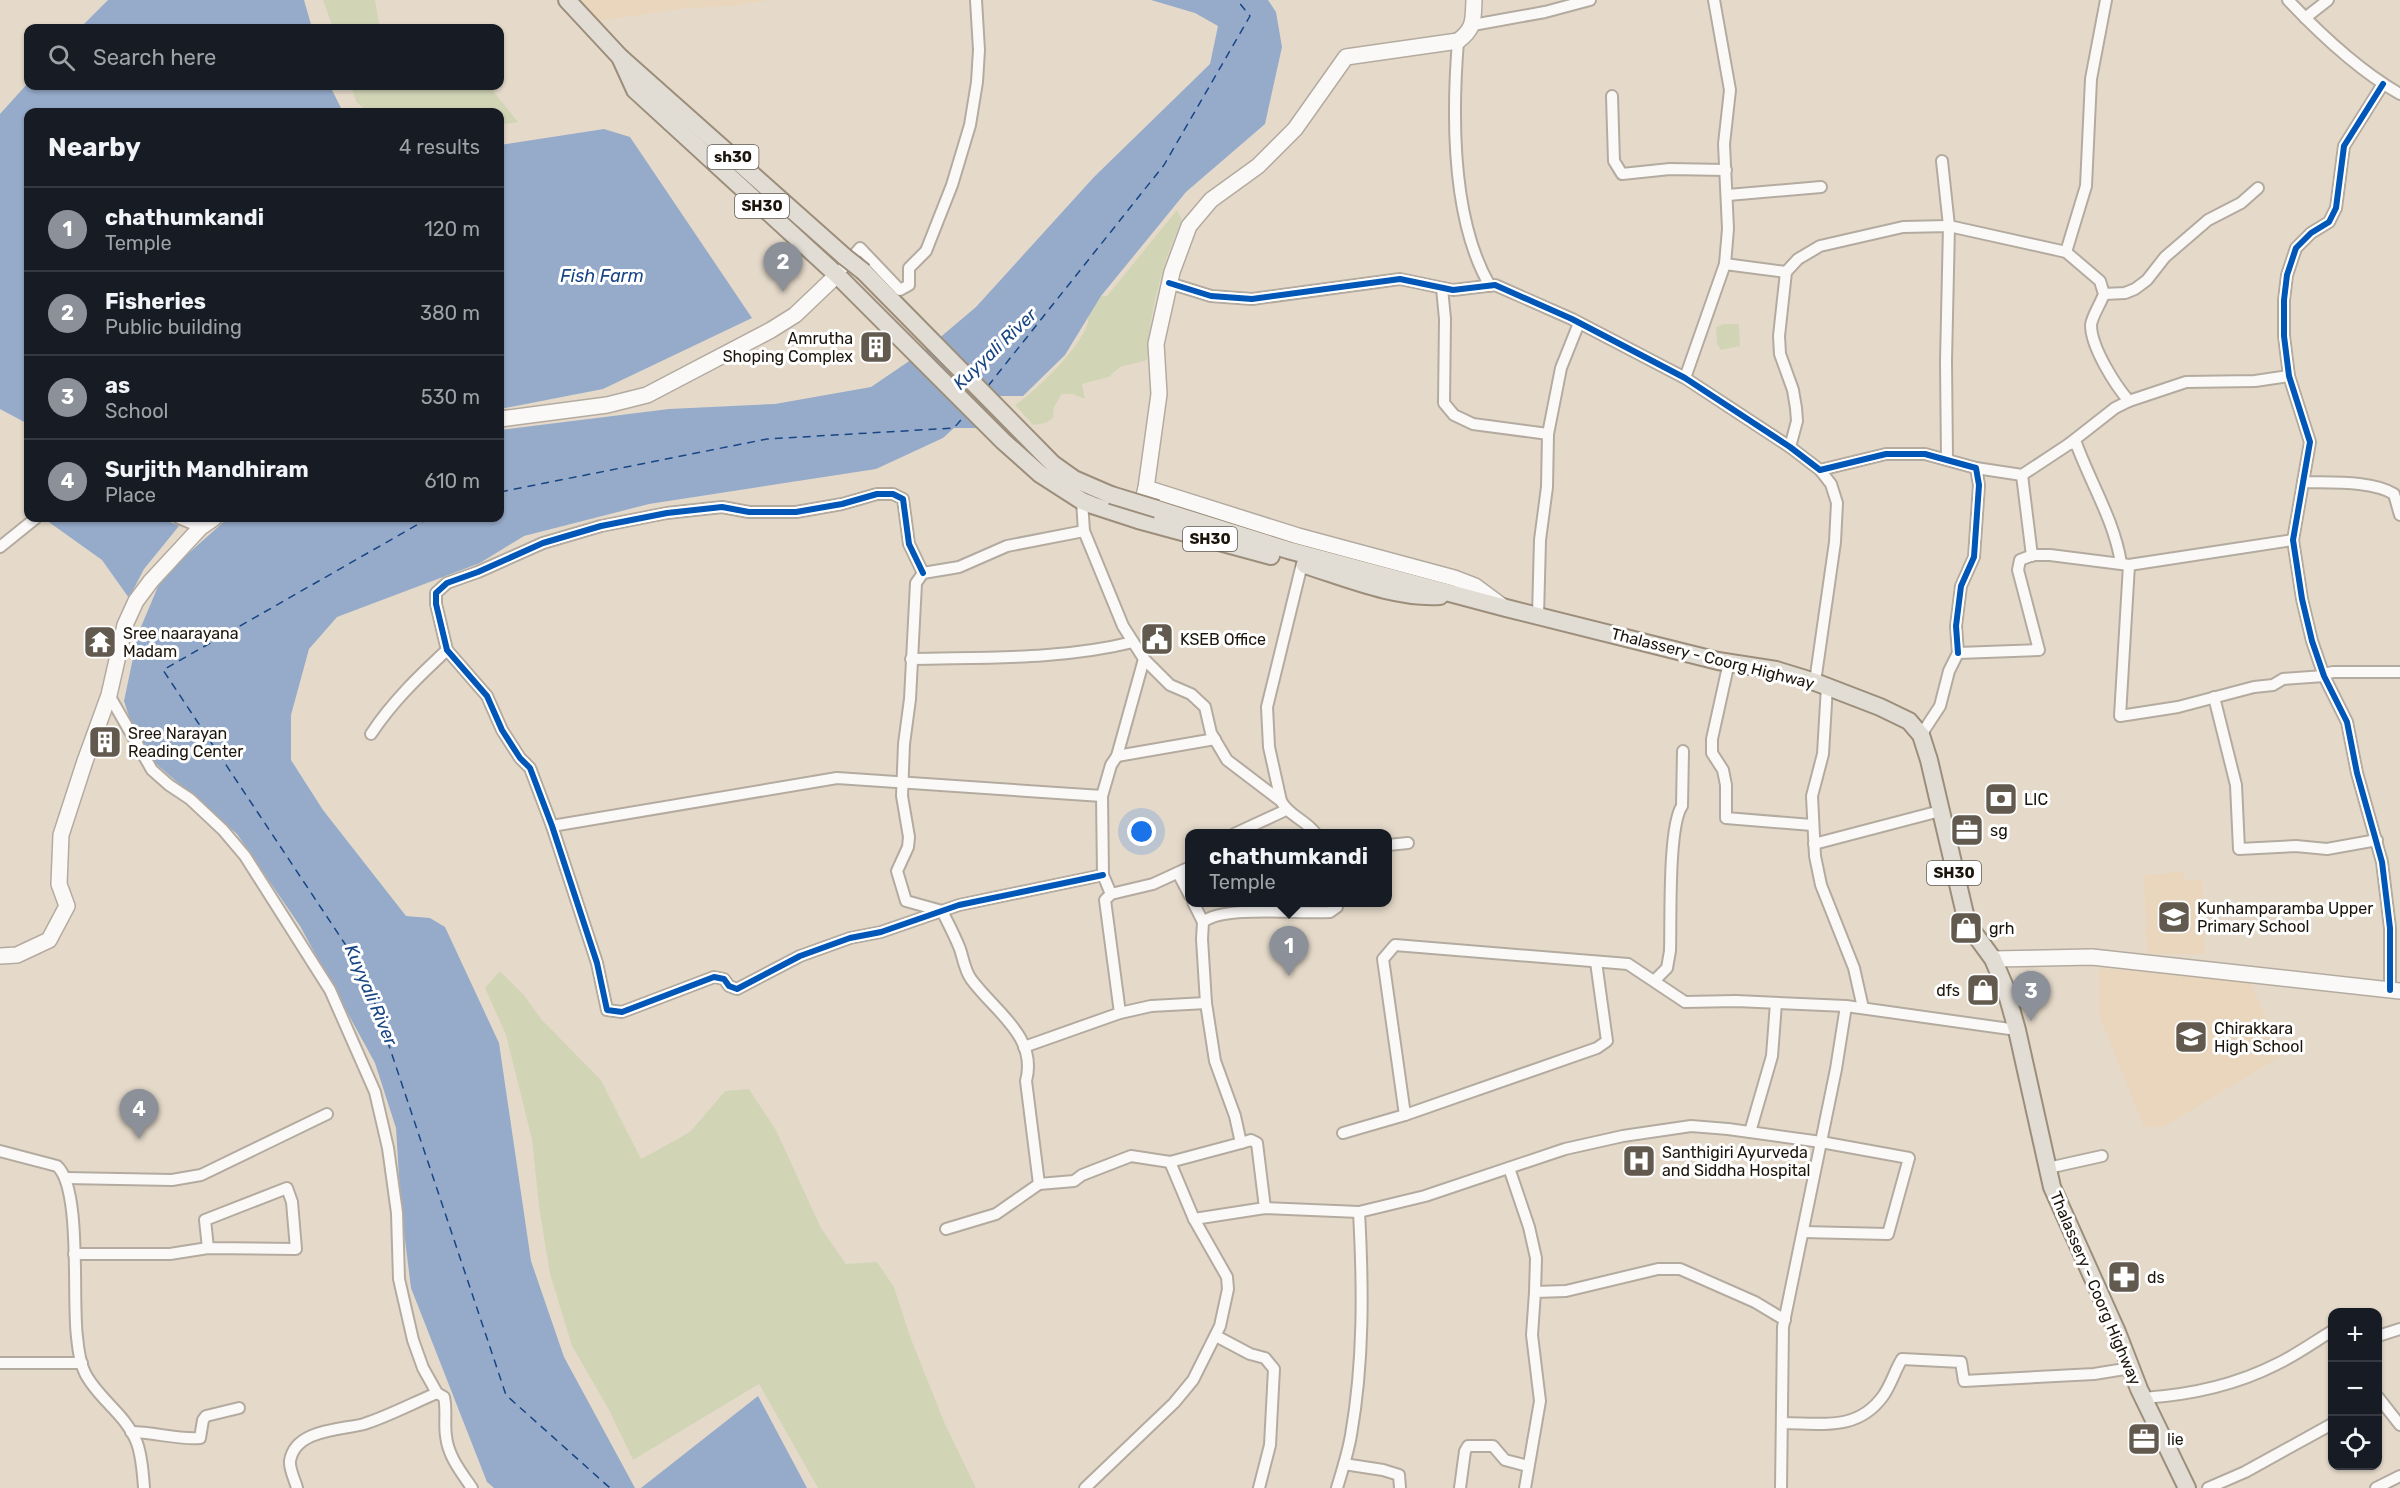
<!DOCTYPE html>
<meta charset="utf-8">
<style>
body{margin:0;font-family:Rubik,sans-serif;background:#20242c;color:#f1f3f6}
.controls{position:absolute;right:18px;bottom:18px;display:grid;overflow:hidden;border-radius:12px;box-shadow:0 2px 4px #0004}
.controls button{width:54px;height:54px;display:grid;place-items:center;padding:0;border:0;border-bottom:2px solid #363941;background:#171b24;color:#f1f3f6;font:30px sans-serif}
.you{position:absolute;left:1142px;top:832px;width:21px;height:21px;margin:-15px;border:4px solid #fff;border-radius:50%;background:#1a73e8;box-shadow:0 0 0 9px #1a73e833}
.badge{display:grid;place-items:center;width:39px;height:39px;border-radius:50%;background:#8c9099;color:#fff;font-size:20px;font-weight:700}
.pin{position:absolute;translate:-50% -50px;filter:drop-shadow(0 2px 3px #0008)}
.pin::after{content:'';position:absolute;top:32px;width:21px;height:18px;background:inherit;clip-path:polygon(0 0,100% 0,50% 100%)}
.popup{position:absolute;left:1185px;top:829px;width:207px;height:78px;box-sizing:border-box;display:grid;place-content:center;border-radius:12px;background:#171b24;filter:drop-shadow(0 2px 4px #0005);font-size:20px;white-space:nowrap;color:#9ea1a6}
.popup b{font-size:22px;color:#f1f3f6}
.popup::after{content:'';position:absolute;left:50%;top:100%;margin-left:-12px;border:12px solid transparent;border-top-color:#171b24}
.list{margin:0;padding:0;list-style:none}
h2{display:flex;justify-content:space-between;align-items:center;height:78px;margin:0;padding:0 24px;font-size:26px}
h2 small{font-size:20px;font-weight:400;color:#9ea1a6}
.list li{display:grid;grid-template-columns:39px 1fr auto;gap:18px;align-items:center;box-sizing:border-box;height:84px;padding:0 24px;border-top:2px solid #363941}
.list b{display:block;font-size:22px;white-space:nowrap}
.list p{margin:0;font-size:20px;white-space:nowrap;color:#9ea1a6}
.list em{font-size:20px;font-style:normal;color:#9ea1a6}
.icon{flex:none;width:33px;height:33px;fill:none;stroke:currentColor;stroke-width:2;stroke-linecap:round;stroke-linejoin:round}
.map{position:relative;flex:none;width:2400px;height:1488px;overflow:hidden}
.search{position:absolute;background:#171b24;box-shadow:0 2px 4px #0004;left:24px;top:24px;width:480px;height:66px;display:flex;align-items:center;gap:15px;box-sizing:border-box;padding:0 21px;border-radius:12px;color:#9ea1a6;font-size:22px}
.panel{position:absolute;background:#171b24;box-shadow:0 2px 4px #0004;left:24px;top:108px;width:480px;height:414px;border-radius:12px}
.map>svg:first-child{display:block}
.built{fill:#e9d6bc}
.green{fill:#d1d5b6}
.water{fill:#96abca}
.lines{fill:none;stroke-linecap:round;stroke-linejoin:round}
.ferry{stroke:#184584;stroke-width:1.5;stroke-dasharray:8 6;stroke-linecap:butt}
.street-casing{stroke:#b4aba0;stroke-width:14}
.secondary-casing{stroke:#b4aba0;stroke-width:18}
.primary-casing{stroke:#9c8e7b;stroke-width:20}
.street{stroke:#fbf9f7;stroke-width:10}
.secondary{stroke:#fbf9f7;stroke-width:15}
.primary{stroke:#e2ddd4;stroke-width:16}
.primary-bridge-casing{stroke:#9c8e7b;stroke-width:20;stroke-linecap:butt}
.primary-bridge{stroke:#e2ddd4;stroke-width:16}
.cycleway-casing{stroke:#fff;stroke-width:10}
.cycleway{stroke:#0057b8;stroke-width:6}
.labels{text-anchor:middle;stroke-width:6;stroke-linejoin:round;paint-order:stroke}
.shield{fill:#fff;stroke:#605b54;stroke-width:1.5}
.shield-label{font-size:15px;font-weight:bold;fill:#1c150b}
.poi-label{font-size:16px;fill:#1c150b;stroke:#fff;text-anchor:start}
.street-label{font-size:16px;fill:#1c150b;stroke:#fff}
.water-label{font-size:18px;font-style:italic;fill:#184584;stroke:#fff}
</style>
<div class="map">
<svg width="2400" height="1488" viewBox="0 0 2400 1488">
<rect width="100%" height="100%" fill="#e5daca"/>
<g class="built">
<polygon points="578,0 770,0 733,6 687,8 599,21"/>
<polygon points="2183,871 2185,880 2202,880 2205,954 2147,954 2144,876"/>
<polygon points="2099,968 2250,981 2282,1055 2164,1127 2144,1127 2099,1014"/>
</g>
<g class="green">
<polygon points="323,0 375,0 379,23 383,28 333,28"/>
<polygon points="351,86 489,86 518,122 500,125 500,112 368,112 356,102"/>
<path d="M1177,210L1182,220C1161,265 1150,311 1147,360L1120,367L1109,377L1082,384L1085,399L1073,394H1062L1054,407L1053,418L1046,423L1033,425L1015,405C1036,391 1078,350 1087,325C1090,319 1086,323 1089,316C1091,310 1097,303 1101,296H1107Z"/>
<polygon points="1724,324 1739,324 1740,346 1721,350 1717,344 1716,327"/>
<polygon points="500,971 523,994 542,1020 601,1080 641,1159 690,1132 725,1091 749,1089 776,1130 821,1228 846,1264 877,1262 894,1287 911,1339 945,1424 976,1488 818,1488 759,1384 633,1460 609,1410 572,1346 550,1274 539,1207 532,1140 519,1087 506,1035 485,988"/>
</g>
<g class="water">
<polygon points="108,0 304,0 312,28 80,28"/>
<polygon points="1151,0 1268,0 1276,12 1282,47 1265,124 1186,192 1101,296 1065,355 1023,396 997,396 976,428 954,428 943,438 876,469 649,504 524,536 480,563 337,617 309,649 291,715 291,760 323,810 406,916 430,918 445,927 499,1043 531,1261 564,1357 635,1488 494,1488 487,1482 411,1288 401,1208 396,1128 375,1063 300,926 237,834 155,763 134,732 124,701 138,634 162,577 228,518 500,518 500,430 669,409 775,404 871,387 924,351 976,307 1094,177 1210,64 1218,26 1195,13"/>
<polygon points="28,83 28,86 330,86 343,112 28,112 28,424 0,409 0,114"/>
<polygon points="604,129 630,137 752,318 603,389 500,409 500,145"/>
<polygon points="49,518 161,518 179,526 144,569 129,598 102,560 46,520"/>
<polygon points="758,1396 807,1488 641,1488"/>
</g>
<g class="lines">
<g class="ferry">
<polyline points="988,386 1164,165 1250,16 1237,0"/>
<polyline points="500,492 767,439 954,428 966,414"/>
<polyline points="429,518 163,670 365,974 506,1395 610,1488"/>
</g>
<defs>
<g id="street">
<path d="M2288,0C2321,35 2358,70 2400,94"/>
<polyline points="2305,18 2328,0"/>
<polyline points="1473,25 1545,12 1590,0"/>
<path d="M1458,41C1452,116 1451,219 1490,286"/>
<polyline points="2383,84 2344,146 2336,208 2329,222 2311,233 2296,248 2287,275 2284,300 2284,336 2289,376 2310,442 2293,540 2302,599 2312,641 2324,676 2347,722 2357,773 2382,862 2390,928 2390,990"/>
<polyline points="1612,96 1614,161 1622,174 1670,169 1726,170"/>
<polyline points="1942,161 1949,226 1946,361 1947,459"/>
<polyline points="1728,195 1821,187"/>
<polyline points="2066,252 2086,186 2091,79 2106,0"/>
<polyline points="1725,264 1786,272"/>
<polyline points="837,275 860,248 900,290 909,285 909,268 926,251 952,185 970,125 977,82 979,50 976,0"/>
<polyline points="1169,283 1211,296 1252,299 1400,279 1453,290 1495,285 1572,319 1685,378 1790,447 1820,470 1886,454 1925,454 1976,468 1979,485 1974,557 1961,586 1956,626 1958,653"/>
<polyline points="1442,288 1445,319 1444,403 1454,415 1473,424 1548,434"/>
<polyline points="2104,294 2125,293 2135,289 2147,280 2165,257 2208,220 2241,203 2258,188"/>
<polyline points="1685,378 1725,264 1728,229 1724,144 1730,90 1714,0"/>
<polyline points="2069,444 2115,408 2129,401"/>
<path d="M1790,447L1797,421L1796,408L1793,390L1780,354L1779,336L1786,272L1798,259L1820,246L1903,227L1949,226L2066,252L2100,281L2104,294C2101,303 2092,316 2091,325C2091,347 2115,385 2129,401L2186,382L2255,381L2289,376"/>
<path d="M1976,468L2022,475L2069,444L2076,443C2091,484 2114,520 2121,563"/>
<polyline points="2022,475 2032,556"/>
<path d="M2303,482C2329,483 2371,480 2394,494L2400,515"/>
<path d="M1082,501L1084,531L1123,626L1144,659L1170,685L1191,694L1205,707L1211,733L1227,760L1281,801C1289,816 1306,820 1316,834"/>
<polyline points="179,518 201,527"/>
<path d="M1084,531L1007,546L959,567L923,573L916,583L910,699L904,744L902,796L909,837L908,847L897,871L906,901L942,911C948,923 955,936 960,949C963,958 965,971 971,979C994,1011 1038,1036 1026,1081L1039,1184L1074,1181L1082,1175L1131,1156L1170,1162L1241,1143"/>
<polyline points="0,547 36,518"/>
<polyline points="2129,565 2120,716 2178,707 2254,687 2273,685 2283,679 2324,676"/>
<polyline points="923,573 909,544 903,499 893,494 877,494 842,504 796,512 749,512 722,507 667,513 601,526 543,543 478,572 447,583 436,593 436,604 447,650 487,696 502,730 520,758 530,768 552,826 597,963 607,1010 622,1012 714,977 724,979 729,986 737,989 800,956 850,938 881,932 959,905 1103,875"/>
<polyline points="1538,616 1540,540 1547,487 1548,434 1561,368 1579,323"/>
<path d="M911,659C985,657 1061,660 1133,642"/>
<polyline points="1729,662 1712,739 1712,753 1723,770 1726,785 1726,818 1812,825"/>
<polyline points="2323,674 2333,672 2400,672"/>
<polyline points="1815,682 1835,542 1837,503 1831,484 1820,470"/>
<polyline points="1827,686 1823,754 1812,796 1815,856 1821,885 1854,968 1863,1008"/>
<path d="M109,695L152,770L169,785L190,799L223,830L245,856L330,990L375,1092L388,1148L397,1213L399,1279L413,1340L423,1368L437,1393L444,1397C447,1410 444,1423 446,1436C448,1456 461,1472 472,1488"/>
<polyline points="2214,697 2236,785 2239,849 2296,846 2327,849 2377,840"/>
<path d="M371,734C392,702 419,676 447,650"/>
<polyline points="1921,735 1940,706 1949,671 1958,653 2039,650 2018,570 2020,560 2033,555 2050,555 2129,565 2293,540"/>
<polyline points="1117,756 1215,739"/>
<polyline points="1281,801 1269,747 1267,707 1302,564"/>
<polyline points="552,826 837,778 1102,796"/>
<polyline points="1234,834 1286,810"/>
<polyline points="1814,844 1940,811"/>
<polyline points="1388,845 1408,843"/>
<polyline points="1178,873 1190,896"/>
<polyline points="1111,894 1103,875 1102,796 1111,765 1117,756 1144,659"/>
<polyline points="1193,902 1203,922"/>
<path d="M1655,980L1667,968L1670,951C1671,922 1668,826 1682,806L1683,751"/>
<polyline points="1120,1013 1151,1006 1206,1003"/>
<polyline points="1024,1047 1120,1013 1105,900 1111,894 1153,884 1190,867"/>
<polyline points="1405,1115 1597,1048 1607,1041 1596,962"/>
<polyline points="1750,1132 1772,1056 1776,1003"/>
<polyline points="1343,1133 1405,1115 1383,959 1395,945 1628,964 1685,1002 1736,1001 1846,1006"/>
<path d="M0,1151L57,1166C82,1188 72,1301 77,1337C78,1348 80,1363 85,1373C98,1399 126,1414 137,1443C142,1457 143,1473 144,1488"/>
<polyline points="1509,1168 1529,1227 1536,1258 1535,1292"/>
<polyline points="2048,1168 2102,1156"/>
<polyline points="66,1178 172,1180 201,1175 327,1114"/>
<path d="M1265,1208L1257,1143L1251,1140L1241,1143L1235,1116L1215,1061L1206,1003L1202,939L1203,922C1224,905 1300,914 1330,912L1337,907L1338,902"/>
<polyline points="1194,1219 1265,1208 1359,1212 1425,1196 1565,1149 1623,1136 1691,1126 1728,1129 1821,1142 1909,1158 1888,1234 1803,1232"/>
<polyline points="946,1229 996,1214 1039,1184"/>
<polyline points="74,1254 170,1254 208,1248 296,1249 292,1202 287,1188 205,1220 208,1248"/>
<polyline points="1216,1336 1250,1354 1265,1358 1274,1369 1270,1445 1259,1488"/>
<polyline points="2378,1336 2400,1329"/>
<polyline points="0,1363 82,1363"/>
<polyline points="2378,1397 2400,1425"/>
<path d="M2143,1398C2190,1395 2234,1386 2277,1364C2296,1355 2314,1342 2332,1331"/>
<path d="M1782,1423C1821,1423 1857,1432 1883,1396C1891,1385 1895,1370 1902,1359L1961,1362L1964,1381L2094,1374L2131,1368"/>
<path d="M131,1432C154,1432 178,1440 200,1438L203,1420L206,1416L239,1408"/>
<polyline points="1344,1464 1383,1470 1399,1475 1400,1488"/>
<path d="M297,1488C295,1480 289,1469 290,1461C295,1429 341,1430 364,1424C389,1416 413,1403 437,1393"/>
<polyline points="1085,1488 1174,1403 1193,1380 1220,1326 1228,1289 1227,1277 1194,1219 1170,1162"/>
<path d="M1337,1488C1342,1471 1348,1453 1351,1435C1364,1361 1363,1286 1359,1212"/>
<polyline points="1460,1488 1465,1451 1468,1446 1493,1446 1505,1460 1528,1466"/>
<polyline points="1525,1488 1540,1401 1532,1335 1535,1292 1566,1291 1658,1269 1680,1269 1755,1302 1785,1320"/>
<polyline points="1781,1488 1783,1327 1836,1069 1846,1006 2017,1030"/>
<polyline points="2208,1488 2245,1472 2332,1424"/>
<polyline points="2376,1488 2400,1476"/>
</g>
<g id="secondary">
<polyline points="500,419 607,405 647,395 771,330 795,315 837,275"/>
<polyline points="1146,488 1298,536 1454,578 1475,586 1502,606"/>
<path d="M1139,514L1146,488L1159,394L1156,344L1172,272L1189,226L1211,200L1258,166L1295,129L1346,57L1458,41C1475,28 1473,20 1474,0"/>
<polyline points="0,956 17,955 49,940 67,906 59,884 61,835 85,761 109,695 125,625 136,601 151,581 201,527 214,518"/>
<polyline points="1993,959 2092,957 2400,991"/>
</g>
<g id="primary">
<polyline points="567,0 620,57 845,257"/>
<polyline points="620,57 635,90 837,275 1003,441 1040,474 1082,501 1092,505 1138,520 1271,556"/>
<polyline points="864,272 1053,464 1074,479 1111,495"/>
<polyline points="1157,509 1288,550 1506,608 1718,661 1776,670 1815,682 1880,707 1909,721 1921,735 1929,760 1965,914 1974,933 1993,959 2005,987 2017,1030 2052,1187 2117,1332 2139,1389 2187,1488"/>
<path d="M1305,565C1346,578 1397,599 1440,596"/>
</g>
</defs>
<use href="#street" class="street-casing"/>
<use href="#secondary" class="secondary-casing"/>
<use href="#primary" class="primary-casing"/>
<use href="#street" class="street"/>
<use href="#secondary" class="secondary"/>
<use href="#primary" class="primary"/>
<defs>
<g id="primary-bridge">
<polyline points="845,257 864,272"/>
<polyline points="1111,495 1157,509"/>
</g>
</defs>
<use href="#primary-bridge" class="primary-bridge-casing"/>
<use href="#primary-bridge" class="primary-bridge"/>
<defs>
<g id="cycleway">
<polyline points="2383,84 2344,146 2336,208 2329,222 2311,233 2296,248 2287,275 2284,300 2284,336 2289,376 2310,442 2293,540 2302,599 2312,641 2324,676 2347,722 2357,773 2382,862 2390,928 2390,990"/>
<polyline points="1169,283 1211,296 1252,299 1400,279 1453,290 1495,285 1572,319 1685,378 1790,447 1820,470 1886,454 1925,454 1976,468 1979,485 1974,557 1961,586 1956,626 1958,653"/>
<polyline points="923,573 909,544 903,499 893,494 877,494 842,504 796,512 749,512 722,507 667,513 601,526 543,543 478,572 447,583 436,593 436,604 447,650 487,696 502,730 520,758 530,768 552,826 597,963 607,1010 622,1012 714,977 724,979 729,986 737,989 800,956 850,938 881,932 959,905 1103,875"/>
</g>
</defs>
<use href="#cycleway" class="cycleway-casing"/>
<use href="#cycleway" class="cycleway"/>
</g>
<defs>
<symbol id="building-square" viewBox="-11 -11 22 22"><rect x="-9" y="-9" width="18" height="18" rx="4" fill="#625a4e" stroke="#fff"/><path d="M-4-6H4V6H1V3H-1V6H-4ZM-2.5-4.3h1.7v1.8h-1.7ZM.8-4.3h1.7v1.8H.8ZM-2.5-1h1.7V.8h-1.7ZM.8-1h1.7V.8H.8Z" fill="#fff"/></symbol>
<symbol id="civic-square" viewBox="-11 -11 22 22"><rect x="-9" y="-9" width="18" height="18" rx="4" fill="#625a4e" stroke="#fff"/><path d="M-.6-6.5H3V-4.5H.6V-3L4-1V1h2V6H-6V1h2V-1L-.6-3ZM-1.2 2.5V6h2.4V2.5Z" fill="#fff"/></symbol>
<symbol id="temple-square" viewBox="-11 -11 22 22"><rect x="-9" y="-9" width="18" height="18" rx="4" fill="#625a4e" stroke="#fff"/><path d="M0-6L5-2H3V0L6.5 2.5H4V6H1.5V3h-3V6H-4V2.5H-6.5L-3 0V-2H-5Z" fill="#fff"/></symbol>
<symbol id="bank-square" viewBox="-11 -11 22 22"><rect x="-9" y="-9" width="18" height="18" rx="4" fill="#625a4e" stroke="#fff"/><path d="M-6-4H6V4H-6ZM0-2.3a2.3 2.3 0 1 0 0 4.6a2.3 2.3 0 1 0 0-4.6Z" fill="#fff"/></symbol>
<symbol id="office-square" viewBox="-11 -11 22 22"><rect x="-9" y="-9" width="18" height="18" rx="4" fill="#625a4e" stroke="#fff"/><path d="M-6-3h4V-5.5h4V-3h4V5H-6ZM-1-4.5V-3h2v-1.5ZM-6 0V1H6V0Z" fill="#fff"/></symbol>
<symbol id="school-square" viewBox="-11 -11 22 22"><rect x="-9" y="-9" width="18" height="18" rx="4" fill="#625a4e" stroke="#fff"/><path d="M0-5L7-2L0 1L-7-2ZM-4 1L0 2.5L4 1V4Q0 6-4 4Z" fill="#fff"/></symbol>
<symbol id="shop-square" viewBox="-11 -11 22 22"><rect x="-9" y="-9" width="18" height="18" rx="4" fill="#625a4e" stroke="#fff"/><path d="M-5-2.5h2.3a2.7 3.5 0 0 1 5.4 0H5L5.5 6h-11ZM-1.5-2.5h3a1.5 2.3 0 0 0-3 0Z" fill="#fff"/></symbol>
<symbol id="hospital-square" viewBox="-11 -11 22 22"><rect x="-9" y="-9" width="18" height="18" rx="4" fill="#625a4e" stroke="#fff"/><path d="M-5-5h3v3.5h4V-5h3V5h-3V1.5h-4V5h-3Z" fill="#fff"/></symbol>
<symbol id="pharmacy-square" viewBox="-11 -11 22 22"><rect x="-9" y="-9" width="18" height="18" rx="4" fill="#625a4e" stroke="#fff"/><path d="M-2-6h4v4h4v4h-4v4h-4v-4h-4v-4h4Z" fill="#fff"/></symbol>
</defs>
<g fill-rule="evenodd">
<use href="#building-square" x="857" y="328" width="38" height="38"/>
<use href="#civic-square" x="1138" y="620" width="38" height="38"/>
<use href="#temple-square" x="81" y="623" width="38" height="38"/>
<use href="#building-square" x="86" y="723" width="38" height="38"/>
<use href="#bank-square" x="1982" y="780" width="38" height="38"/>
<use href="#office-square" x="1948" y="811" width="38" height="38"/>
<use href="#school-square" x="2155" y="898" width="38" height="38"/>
<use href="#shop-square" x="1947" y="909" width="38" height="38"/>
<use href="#shop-square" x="1964" y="971" width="38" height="38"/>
<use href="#school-square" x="2172" y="1018" width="38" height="38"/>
<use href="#hospital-square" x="1620" y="1142" width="38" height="38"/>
<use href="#pharmacy-square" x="2105" y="1258" width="38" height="38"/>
<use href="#office-square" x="2125" y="1420" width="38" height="38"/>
</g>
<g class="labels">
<g class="shield">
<rect x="707.5" y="145" width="51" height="24" rx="4.5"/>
<rect x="735" y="194" width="54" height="24" rx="4.5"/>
<rect x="1183" y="527" width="54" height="24" rx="4.5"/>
<rect x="1927" y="861" width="54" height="24" rx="4.5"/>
</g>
<g class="shield-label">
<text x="733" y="162">sh30</text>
<text x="762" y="211">SH30</text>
<text x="1210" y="544">SH30</text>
<text x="1954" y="878">SH30</text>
</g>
<g class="poi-label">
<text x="853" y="344" text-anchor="end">Amrutha<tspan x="853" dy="18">Shoping Complex</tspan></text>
<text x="123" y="639">Sree naarayana<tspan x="123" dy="18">Madam</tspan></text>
<text x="1180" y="645">KSEB Office</text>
<text x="128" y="739">Sree Narayan<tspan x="128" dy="18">Reading Center</tspan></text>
<text x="2024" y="805">LIC</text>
<text x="1990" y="836">sg</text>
<text x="2197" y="914">Kunhamparamba Upper<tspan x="2197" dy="18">Primary School</tspan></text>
<text x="1989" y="934">grh</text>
<text x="1960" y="996" text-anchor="end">dfs</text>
<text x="2214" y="1034">Chirakkara<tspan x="2214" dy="18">High School</tspan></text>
<text x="1662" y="1158">Santhigiri Ayurveda<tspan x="1662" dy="18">and Siddha Hospital</tspan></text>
<text x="2147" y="1283">ds</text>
<text x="2167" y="1445">lie</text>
</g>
<g class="street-label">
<text transform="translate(1713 658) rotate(14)" y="6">Thalassery - Coorg Highway</text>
<text transform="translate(2096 1288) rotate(67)" y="6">Thalassery - Coorg Highway</text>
</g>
<g class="water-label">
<text x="602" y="282">Fish Farm</text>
<text transform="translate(995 349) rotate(-44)" y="6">Kuyyali River</text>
<text transform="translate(371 995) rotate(67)" y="6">Kuyyali River</text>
</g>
</g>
</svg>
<div class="controls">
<button>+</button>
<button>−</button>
<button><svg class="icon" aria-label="locate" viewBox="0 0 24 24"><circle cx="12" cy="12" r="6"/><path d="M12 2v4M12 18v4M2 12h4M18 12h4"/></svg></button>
</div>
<div class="you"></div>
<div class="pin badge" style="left:1289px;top:976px">1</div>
<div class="popup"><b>chathumkandi</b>Temple</div>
<div class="pin badge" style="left:783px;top:292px">2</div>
<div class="pin badge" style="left:2031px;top:1021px">3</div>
<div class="pin badge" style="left:139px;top:1139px">4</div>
<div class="search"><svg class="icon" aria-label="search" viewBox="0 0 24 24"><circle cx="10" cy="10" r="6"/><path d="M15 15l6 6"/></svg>Search here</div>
<section class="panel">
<h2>Nearby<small>4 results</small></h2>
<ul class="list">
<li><span class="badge">1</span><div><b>chathumkandi</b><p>Temple</p></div><em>120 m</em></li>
<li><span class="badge">2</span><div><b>Fisheries</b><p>Public building</p></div><em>380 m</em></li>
<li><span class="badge">3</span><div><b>as</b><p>School</p></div><em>530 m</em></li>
<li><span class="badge">4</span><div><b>Surjith Mandhiram</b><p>Place</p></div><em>610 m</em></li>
</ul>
</section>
</div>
